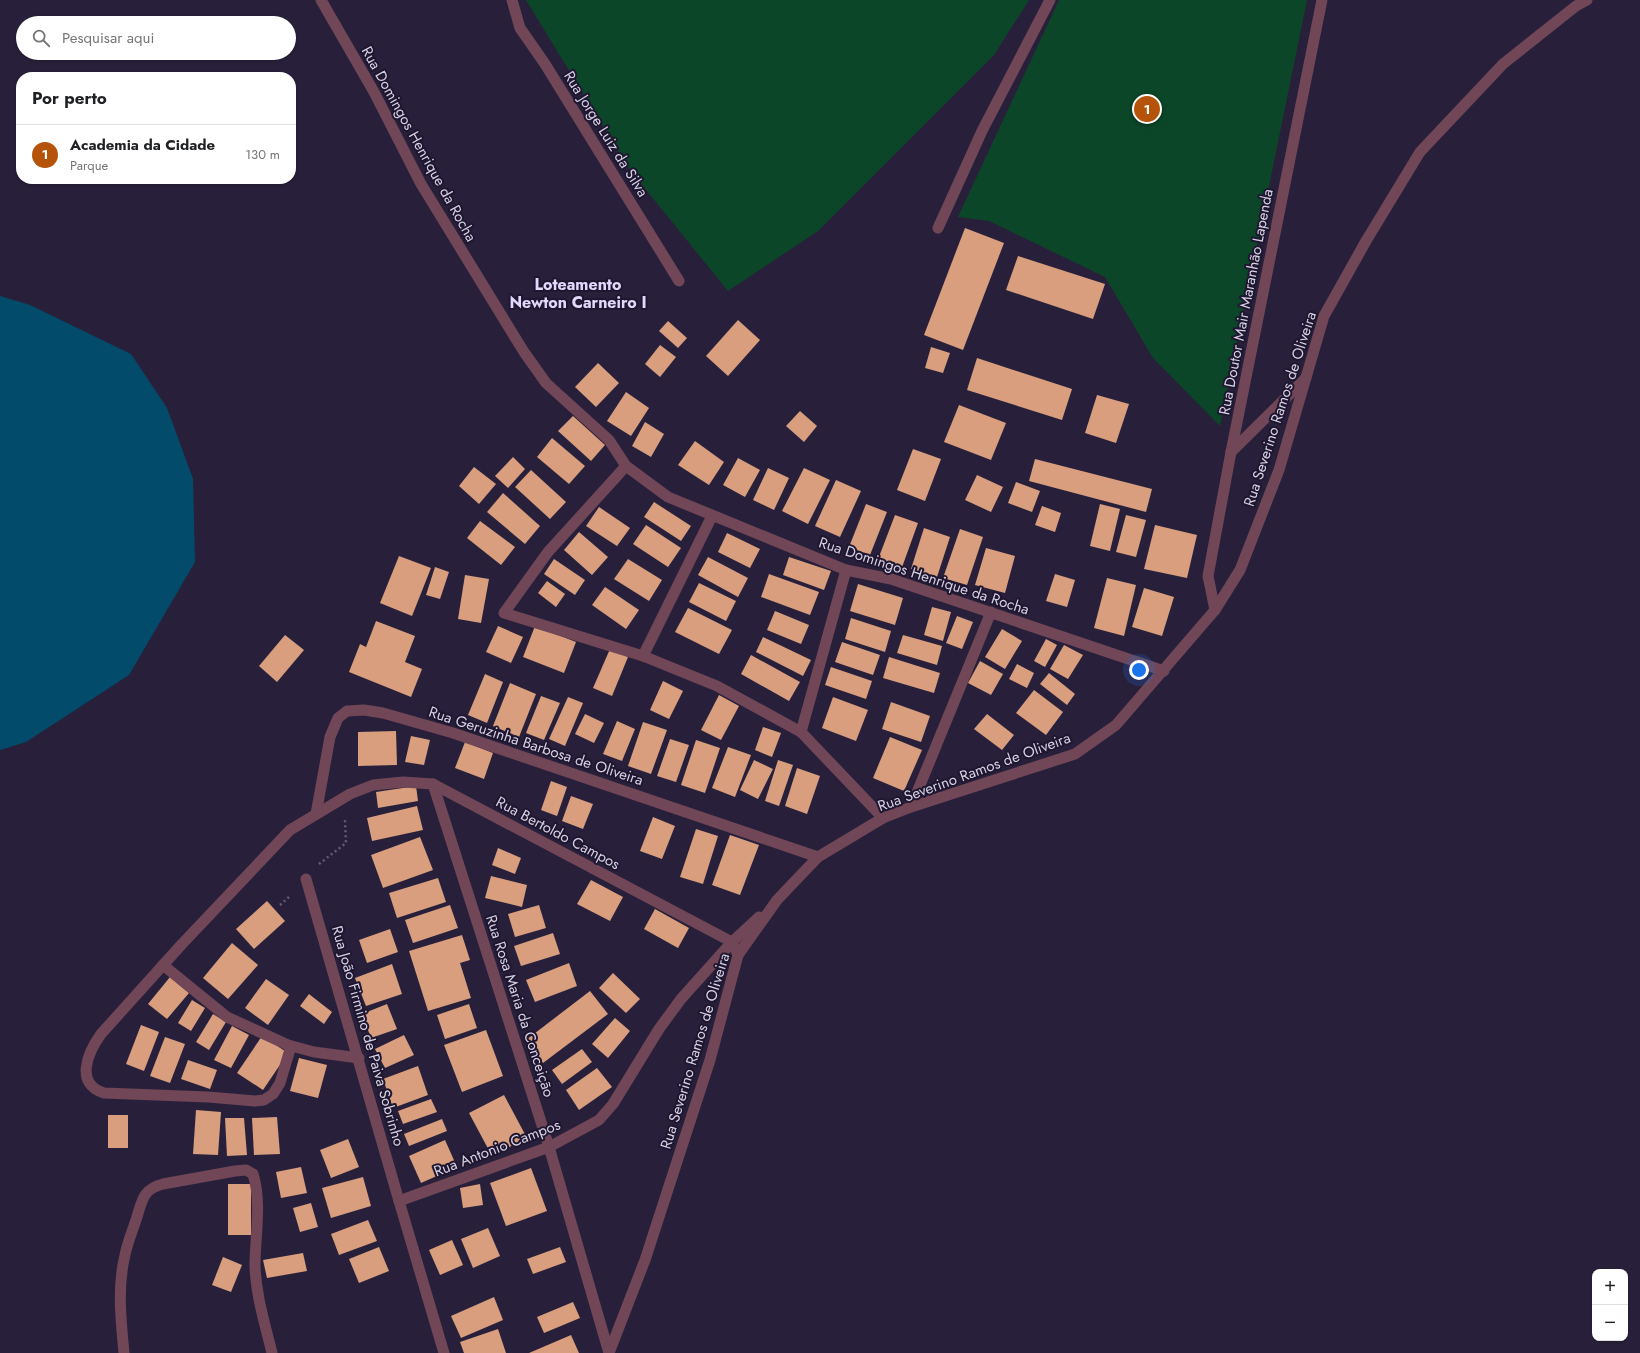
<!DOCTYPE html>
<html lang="pt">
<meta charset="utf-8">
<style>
body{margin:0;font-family:Jost,sans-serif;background:#f6f6f6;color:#202124}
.controls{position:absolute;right:12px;bottom:12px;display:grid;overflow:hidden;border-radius:8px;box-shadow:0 1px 3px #0004}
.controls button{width:36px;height:36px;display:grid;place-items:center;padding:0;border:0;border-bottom:1px solid #e0e0e0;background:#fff;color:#202124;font:20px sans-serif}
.you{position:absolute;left:1139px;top:670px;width:14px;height:14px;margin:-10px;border:3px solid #fff;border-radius:50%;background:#1a73e8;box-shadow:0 0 0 6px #1a73e833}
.badge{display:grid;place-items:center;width:26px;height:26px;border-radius:50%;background:#b45309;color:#fff;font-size:13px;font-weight:700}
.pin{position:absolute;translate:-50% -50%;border:2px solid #fff;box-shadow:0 1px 4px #0006}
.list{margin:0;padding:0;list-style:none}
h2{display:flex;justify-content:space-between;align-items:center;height:52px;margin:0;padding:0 16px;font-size:17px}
h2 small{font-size:13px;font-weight:400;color:#757577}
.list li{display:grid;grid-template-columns:26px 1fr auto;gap:12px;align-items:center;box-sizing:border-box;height:60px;padding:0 16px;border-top:1px solid #e0e0e0}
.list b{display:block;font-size:15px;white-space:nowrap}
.list p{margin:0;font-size:13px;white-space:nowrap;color:#757577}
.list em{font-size:13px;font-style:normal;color:#757577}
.icon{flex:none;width:22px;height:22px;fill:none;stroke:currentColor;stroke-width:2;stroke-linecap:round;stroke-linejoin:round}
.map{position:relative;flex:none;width:1640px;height:1353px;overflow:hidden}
.search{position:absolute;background:#fff;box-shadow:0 1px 3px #0004;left:16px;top:16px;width:280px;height:44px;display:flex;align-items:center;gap:10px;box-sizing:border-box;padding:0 14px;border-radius:22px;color:#757577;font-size:15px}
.panel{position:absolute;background:#fff;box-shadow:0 1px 3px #0004;left:16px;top:72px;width:280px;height:112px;border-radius:16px}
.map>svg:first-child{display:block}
.green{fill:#0c4629}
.water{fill:#024b6a}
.building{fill:#d89e7e}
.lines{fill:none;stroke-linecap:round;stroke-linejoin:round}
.path{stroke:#645e75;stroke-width:2.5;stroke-dasharray:2 3;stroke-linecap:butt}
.service{stroke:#714657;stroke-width:11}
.minor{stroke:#714657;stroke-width:11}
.labels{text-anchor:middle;stroke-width:4;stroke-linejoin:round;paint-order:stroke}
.street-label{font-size:15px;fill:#d6d2e4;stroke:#1f1630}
.neighbourhood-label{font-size:16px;font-weight:bold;fill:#e2d8fc;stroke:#1f1630}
</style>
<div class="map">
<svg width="1640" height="1353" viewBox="0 0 1640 1353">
<rect width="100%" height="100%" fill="#28203a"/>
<g class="green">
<polygon points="526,0 1029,0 994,55 818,231 728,291 630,170"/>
<polygon points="1059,0 1307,0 1220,426 1153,358 1105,277 989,221 958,217"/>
</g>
<polygon class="water" points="0,296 30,305 131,354 167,408 193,479 195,562 129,675 26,742 0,750"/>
<g class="building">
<polygon points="965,228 1004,243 963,350 924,335"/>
<polygon points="1018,256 1105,284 1093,319 1006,290"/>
<polygon points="738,320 760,340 728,376 706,356"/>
<polygon points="668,321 687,338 678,348 659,331"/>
<polygon points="660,345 676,357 660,377 645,364"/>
<polygon points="931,347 950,353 943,373 925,368"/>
<polygon points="977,358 1072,389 1062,420 967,390"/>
<polygon points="598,363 619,383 596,407 575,387"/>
<polygon points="626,392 649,408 631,436 607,421"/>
<polygon points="1097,395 1129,404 1116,443 1085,433"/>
<polygon points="959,405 1006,423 991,460 944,442"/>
<polygon points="800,411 817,426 804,442 786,426"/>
<polygon points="573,416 605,445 591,461 558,431"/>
<polygon points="645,422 664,434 651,457 632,446"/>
<polygon points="552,438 585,466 569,484 537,457"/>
<polygon points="695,441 724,462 709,485 678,465"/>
<polygon points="913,449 941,459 925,501 897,490"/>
<polygon points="513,457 525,469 508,488 495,476"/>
<polygon points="738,458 760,470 745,497 723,485"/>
<polygon points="1035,459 1152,489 1146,512 1029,481"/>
<polygon points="474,467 496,484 479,504 459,486"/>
<polygon points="768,468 789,478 774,510 753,500"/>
<polygon points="804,468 830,480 808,524 782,511"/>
<polygon points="531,470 566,502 550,519 515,487"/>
<polygon points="977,475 1003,487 991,512 965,500"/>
<polygon points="836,480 861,491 840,537 815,526"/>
<polygon points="1016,482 1040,491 1032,512 1008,503"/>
<polygon points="503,493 540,526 525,544 487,512"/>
<polygon points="654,502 691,526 681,541 644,517"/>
<polygon points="866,504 887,512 870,555 849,547"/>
<polygon points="1100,504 1120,509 1110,551 1090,546"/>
<polygon points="1042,506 1061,513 1055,532 1035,525"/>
<polygon points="599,507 630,528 617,546 586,526"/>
<polygon points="895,515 918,523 901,570 877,562"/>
<polygon points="1126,515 1146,520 1136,557 1116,552"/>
<polygon points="480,521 515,547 501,565 467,538"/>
<polygon points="646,525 681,548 668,567 633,544"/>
<polygon points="1155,525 1197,535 1187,578 1144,569"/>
<polygon points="924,528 950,537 937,577 911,569"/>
<polygon points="960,529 983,537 967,585 943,578"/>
<polygon points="579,532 608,557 592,575 564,550"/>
<polygon points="727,533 760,549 750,568 718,552"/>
<polygon points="986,548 1015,556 1005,593 975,585"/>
<polygon points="399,556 431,568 412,616 380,603"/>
<polygon points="708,557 748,578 738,597 698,575"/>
<polygon points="789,557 831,571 824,590 783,575"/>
<polygon points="554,559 585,580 575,595 544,574"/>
<polygon points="628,559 662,580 649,601 614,579"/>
<polygon points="435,567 449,572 440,599 426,595"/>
<polygon points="769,574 819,592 810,615 761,597"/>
<polygon points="1055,574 1075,580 1067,607 1046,601"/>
<polygon points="465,575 489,579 481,623 458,619"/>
<polygon points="1107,578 1136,585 1124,636 1094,628"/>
<polygon points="547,581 565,594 556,607 538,593"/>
<polygon points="699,583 736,601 726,621 689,602"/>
<polygon points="858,584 903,598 895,625 850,611"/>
<polygon points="605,587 639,610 626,629 592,605"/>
<polygon points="1144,588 1174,597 1162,636 1132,627"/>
<polygon points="932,607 951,612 943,641 924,635"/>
<polygon points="688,608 732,630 719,654 675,632"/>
<polygon points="775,611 809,625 801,644 767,630"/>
<polygon points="957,616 973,622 962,649 946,643"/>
<polygon points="851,618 891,631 885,652 845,639"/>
<polygon points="376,621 415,636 405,662 422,669 411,697 349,672 360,644 366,647"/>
<polygon points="498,626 523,637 511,663 486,652"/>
<polygon points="535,626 576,642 564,673 523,657"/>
<polygon points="1002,629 1022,641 1005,669 985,657"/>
<polygon points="285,635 304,650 277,682 259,666"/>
<polygon points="903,635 942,646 937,665 897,653"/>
<polygon points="763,637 811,660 803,676 756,652"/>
<polygon points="1046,639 1057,645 1045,667 1034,661"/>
<polygon points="842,642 880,655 873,675 835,662"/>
<polygon points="1064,645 1083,655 1068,679 1050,669"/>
<polygon points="610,649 628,657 612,696 593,688"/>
<polygon points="751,655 800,682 789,701 741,674"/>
<polygon points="889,657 940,673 934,693 883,678"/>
<polygon points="980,661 1003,674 991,695 968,683"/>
<polygon points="1017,664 1034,673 1027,688 1009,679"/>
<polygon points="831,667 872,681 866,699 825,685"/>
<polygon points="1049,673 1075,694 1067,705 1040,684"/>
<polygon points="485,674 503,682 487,723 468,715"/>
<polygon points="663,681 683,691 669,719 650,710"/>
<polygon points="510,683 536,694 519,737 493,726"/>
<polygon points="1034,690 1063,712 1046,735 1016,713"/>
<polygon points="719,695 739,706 721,740 701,730"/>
<polygon points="541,696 560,703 544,740 526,733"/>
<polygon points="568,697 583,703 565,746 549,739"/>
<polygon points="833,697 868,710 856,741 822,728"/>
<polygon points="891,702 930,716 921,742 882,729"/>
<polygon points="585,714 604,723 594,743 575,734"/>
<polygon points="987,714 1014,735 1002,750 974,729"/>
<polygon points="617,721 635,729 622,761 603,754"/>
<polygon points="643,722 667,730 651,774 628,766"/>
<polygon points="763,727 781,733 772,757 755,750"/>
<polygon points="396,731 397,765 358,766 358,732"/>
<polygon points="411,736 430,740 424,765 405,762"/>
<polygon points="890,737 922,750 904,791 873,778"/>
<polygon points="670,739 689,745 676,782 657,776"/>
<polygon points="696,740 720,748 705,793 681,785"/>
<polygon points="465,742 493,753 484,779 455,768"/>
<polygon points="728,747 751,755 735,797 712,788"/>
<polygon points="754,760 773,769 758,799 740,790"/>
<polygon points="778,760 793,765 779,806 765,801"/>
<polygon points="797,768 820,776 807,814 785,806"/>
<polygon points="551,781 567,787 557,816 541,810"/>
<polygon points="416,786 418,801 378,808 376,792"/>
<polygon points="571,796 593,804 583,829 562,821"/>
<polygon points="417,806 423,830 372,841 367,818"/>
<polygon points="653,817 675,826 662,859 640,851"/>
<polygon points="696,829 718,836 703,884 680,877"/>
<polygon points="730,835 759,845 740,895 712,885"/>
<polygon points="420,837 433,870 383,888 371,855"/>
<polygon points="498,848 521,858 515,874 492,865"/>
<polygon points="491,876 527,885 522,907 485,898"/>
<polygon points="438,878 446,902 397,918 389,893"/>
<polygon points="591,880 623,897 610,921 577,904"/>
<polygon points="267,901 285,921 254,949 236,929"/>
<polygon points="450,905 458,928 413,943 405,920"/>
<polygon points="539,905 546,928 515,937 508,914"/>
<polygon points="655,909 689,928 678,948 644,929"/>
<polygon points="390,929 398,952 367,963 359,940"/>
<polygon points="553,933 560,954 521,966 514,946"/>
<polygon points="462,935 470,960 460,963 471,998 428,1011 409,951"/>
<polygon points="232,943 258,965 228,999 203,978"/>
<polygon points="569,963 577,986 535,1002 526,980"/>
<polygon points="392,964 402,994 366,1006 355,978"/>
<polygon points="613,973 640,999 626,1013 599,988"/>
<polygon points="170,977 189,993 167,1019 148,1004"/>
<polygon points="266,979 289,995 268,1025 245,1008"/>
<polygon points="590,991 608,1014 543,1063 526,1040"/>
<polygon points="309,994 332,1012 324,1024 300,1006"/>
<polygon points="192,1000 205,1008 191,1031 178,1023"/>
<polygon points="387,1004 397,1029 371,1038 362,1014"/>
<polygon points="469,1004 477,1028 445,1039 437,1015"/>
<polygon points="213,1014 226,1022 209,1050 196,1042"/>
<polygon points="615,1018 630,1031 608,1058 592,1044"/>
<polygon points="141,1025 159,1032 144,1071 126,1064"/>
<polygon points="232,1026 249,1035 231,1068 214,1060"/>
<polygon points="486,1030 503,1076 462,1092 444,1045"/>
<polygon points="404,1035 414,1055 385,1068 375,1049"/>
<polygon points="262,1036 288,1053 263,1090 237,1073"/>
<polygon points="165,1037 185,1044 170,1083 150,1076"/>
<polygon points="582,1049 592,1062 562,1084 552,1070"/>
<polygon points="299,1058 327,1065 318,1098 290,1091"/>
<polygon points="188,1060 217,1070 210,1089 181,1079"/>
<polygon points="418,1066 428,1095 393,1108 383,1079"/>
<polygon points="597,1068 612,1087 579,1110 566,1090"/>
<polygon points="504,1095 527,1138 492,1156 469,1113"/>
<polygon points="431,1099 437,1112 403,1124 398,1111"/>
<polygon points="196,1110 221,1112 218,1155 193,1154"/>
<rect x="108" y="1115" width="20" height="33"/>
<polygon points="277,1117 280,1154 254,1155 252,1118"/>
<polygon points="225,1118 244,1118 247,1155 227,1156"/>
<polygon points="442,1119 447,1131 409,1146 404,1134"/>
<polygon points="348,1139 359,1167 331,1178 320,1150"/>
<polygon points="445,1140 457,1167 421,1183 409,1156"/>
<polygon points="301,1167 307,1193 281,1198 276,1172"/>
<polygon points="531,1168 547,1211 506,1226 490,1183"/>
<polygon points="363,1177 371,1206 331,1218 322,1188"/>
<rect x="228" y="1184" width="23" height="51"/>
<polygon points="480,1184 483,1205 463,1208 460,1188"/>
<polygon points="311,1203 318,1227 300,1232 293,1208"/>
<polygon points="368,1220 377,1241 339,1255 331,1234"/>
<polygon points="488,1228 500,1256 473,1268 461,1239"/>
<polygon points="452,1240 463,1265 440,1275 429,1250"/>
<polygon points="379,1247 389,1271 359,1283 349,1259"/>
<polygon points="560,1247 566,1262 533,1274 527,1259"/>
<polygon points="303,1253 307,1271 267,1278 263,1260"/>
<polygon points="223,1257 242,1265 231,1292 212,1285"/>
<polygon points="494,1297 503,1320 461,1338 451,1316"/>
<polygon points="573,1302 580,1318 544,1333 537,1317"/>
<polygon points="498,1329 506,1353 464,1353 460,1342"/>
<polygon points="571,1335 579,1353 529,1353"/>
</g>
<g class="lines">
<g class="path">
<polyline points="319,864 346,843 345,820"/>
<polyline points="280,905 290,896"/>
</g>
<polyline class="service" points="938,228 982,131 1050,0"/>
<g class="minor">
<polyline points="321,0 374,92 421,184 524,352 546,383 609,440 626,466 668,497 846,570 891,579 1164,671"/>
<polyline points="512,0 520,28 545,64 679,281"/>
<polyline points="1231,452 1306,378"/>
<polyline points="626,466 548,552 504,613 643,656 717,686 801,732 883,818"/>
<polyline points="1215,610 1208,576 1231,452 1322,0"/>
<polyline points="643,656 712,516"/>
<polyline points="801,732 846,570"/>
<polyline points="433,784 549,1147 609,1353"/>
<polyline points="911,807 991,612"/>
<polyline points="316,814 330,737 338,718 347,711 364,710 383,713 453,733 818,857"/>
<polyline points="306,879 399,1201"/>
<polyline points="163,965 227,1017 288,1045 314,1052 359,1058"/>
<path d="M291,1046L280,1083L273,1094L264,1100L255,1101L208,1097L104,1093C74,1084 88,1052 101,1034L182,944L290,830L350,794L373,785L403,782L433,784L732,942L738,955"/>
<path d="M124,1353C121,1320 117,1288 125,1255C127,1244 132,1232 136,1220C142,1202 142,1189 163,1184L235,1171L246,1170L253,1174C262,1203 255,1236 255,1266C256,1296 265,1324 272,1353"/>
<polyline points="444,1353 399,1201 549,1147 599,1120 613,1104 659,1029 681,999 732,942 759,917"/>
<polyline points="609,1353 645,1260 710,1060 738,955 777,900 818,857 883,818 911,807 1075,754 1116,725 1215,610 1240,570 1279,470 1324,316 1366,241 1420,152 1503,64 1576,6 1587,0"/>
</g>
</g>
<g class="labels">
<g class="street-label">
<text transform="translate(606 134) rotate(58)" y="5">Rua Jorge Luiz da Silva</text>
<text transform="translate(419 144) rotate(61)" y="5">Rua Domingos Henrique da Rocha</text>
<text transform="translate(1246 302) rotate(-79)" y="5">Rua Doutor Mair Maranhão Lapenda</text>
<text transform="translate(1280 409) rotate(-72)" y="5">Rua Severino Ramos de Oliveira</text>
<text transform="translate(924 576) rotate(18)" y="5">Rua Domingos Henrique da Rocha</text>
<text transform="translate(536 746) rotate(18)" y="5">Rua Geruzinha Barbosa de Oliveira</text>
<text transform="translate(974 772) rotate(-20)" y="5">Rua Severino Ramos de Oliveira</text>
<text transform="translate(558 833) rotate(28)" y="5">Rua Bertoldo Campos</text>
<text transform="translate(520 1006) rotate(72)" y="5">Rua Rosa Maria da Conceição</text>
<text transform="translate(368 1036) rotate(74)" y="5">Rua João Firmino de Paiva Sobrinho</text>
<text transform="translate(695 1051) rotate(-73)" y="5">Rua Severino Ramos de Oliveira</text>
<text transform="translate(497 1148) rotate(-21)" y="5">Rua Antonio Campos</text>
</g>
<g class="neighbourhood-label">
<text x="578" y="290">Loteamento<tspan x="578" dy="18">Newton Carneiro I</tspan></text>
</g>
</g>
</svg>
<div class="controls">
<button>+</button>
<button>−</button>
</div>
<div class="you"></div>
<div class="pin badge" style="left:1147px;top:109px">1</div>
<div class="search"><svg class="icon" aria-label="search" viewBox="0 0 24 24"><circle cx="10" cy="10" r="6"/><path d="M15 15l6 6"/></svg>Pesquisar aqui</div>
<section class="panel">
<h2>Por perto<small></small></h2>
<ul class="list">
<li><span class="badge">1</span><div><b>Academia da Cidade</b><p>Parque</p></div><em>130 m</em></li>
</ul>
</section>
</div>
